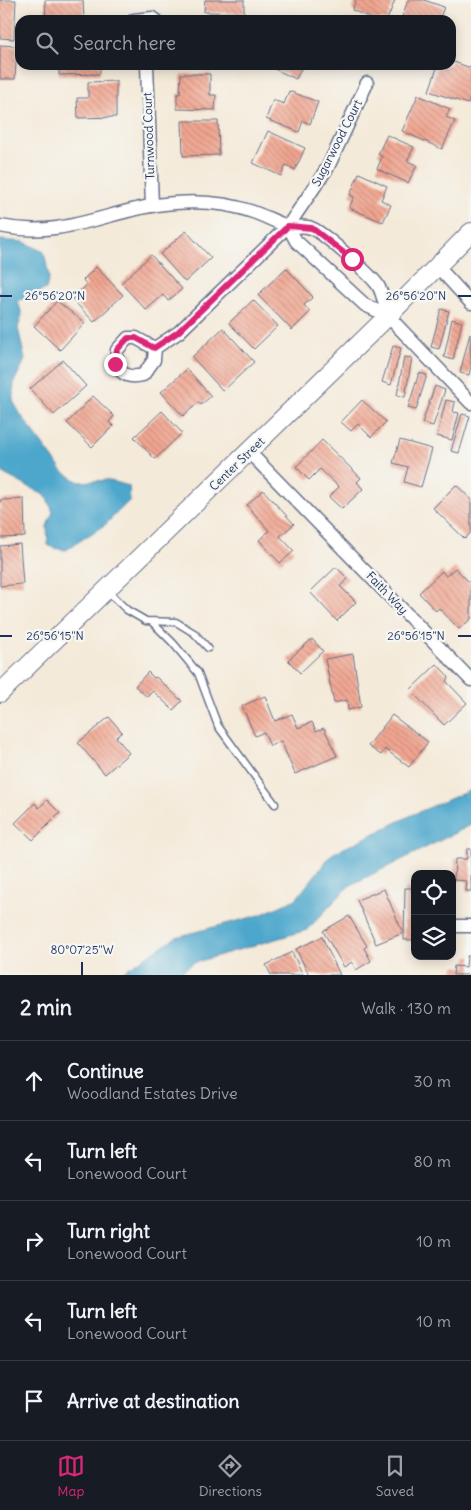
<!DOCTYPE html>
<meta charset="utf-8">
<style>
body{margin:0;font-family:Delius,sans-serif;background:#20242c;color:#f1f3f6}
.controls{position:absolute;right:15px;bottom:15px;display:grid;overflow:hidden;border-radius:10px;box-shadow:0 2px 12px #0003}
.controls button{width:45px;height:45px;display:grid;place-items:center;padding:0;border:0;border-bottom:1px solid #363941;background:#171b24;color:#f1f3f6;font:25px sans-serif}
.stop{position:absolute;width:15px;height:15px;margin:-11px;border:4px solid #db2777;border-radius:50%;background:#fff}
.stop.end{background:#db2777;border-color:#fff;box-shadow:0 1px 5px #0008}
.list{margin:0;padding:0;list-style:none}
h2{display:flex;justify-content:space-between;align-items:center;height:65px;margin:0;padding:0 20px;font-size:21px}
h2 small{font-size:16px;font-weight:400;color:#9ea1a6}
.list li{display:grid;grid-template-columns:32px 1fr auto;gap:15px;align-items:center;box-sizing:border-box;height:80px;padding:0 20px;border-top:1px solid #363941}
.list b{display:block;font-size:19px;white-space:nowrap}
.list p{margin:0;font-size:16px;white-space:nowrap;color:#9ea1a6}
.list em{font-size:16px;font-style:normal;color:#9ea1a6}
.icon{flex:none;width:28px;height:28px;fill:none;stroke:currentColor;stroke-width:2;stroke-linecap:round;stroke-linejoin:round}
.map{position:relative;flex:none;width:471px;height:975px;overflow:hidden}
.search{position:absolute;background:#171b24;box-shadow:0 2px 12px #0003;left:15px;right:15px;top:15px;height:55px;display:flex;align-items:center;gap:12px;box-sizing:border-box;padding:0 18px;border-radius:15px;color:#9ea1a6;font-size:19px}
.sheet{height:465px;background:#171b24}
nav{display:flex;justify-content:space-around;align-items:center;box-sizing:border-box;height:70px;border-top:1px solid #363941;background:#171b24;font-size:14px;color:#9ea1a6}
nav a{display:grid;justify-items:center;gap:2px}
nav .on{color:#db2777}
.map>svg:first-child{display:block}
.water{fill:#4ea7cc;stroke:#346b95}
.building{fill:url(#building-back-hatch)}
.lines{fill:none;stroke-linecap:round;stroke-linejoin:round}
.lane-casing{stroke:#677089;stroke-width:9}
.street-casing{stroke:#677089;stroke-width:15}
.secondary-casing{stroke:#677089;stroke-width:20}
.lane{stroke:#fff;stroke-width:6}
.street{stroke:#fff;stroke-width:12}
.secondary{stroke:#fff;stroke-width:18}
.route{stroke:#db2777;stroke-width:6}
.ticks{fill:none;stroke:#1b2f5e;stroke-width:2}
.labels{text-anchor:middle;stroke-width:4.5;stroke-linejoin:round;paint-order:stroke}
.street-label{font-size:12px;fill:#1b2f5e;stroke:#f6f6f2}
.ticks-label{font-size:12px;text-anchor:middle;fill:#1b2f5e;stroke:#f6f6f2;stroke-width:4.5;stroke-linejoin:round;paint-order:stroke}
</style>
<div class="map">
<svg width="471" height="975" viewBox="0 0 471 975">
<defs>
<pattern id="building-back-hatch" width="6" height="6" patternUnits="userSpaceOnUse" patternTransform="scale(1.25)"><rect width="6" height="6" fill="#f2a690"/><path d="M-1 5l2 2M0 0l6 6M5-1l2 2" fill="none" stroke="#c38879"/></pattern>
</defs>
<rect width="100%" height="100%" fill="#f6f6f2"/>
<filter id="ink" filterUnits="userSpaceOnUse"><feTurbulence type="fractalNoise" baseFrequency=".02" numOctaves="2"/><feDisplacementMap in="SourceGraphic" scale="10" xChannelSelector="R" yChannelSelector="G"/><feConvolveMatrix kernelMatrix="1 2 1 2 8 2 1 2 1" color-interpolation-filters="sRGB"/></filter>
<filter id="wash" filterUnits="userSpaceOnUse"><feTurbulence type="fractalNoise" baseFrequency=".0096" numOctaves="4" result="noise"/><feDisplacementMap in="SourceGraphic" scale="20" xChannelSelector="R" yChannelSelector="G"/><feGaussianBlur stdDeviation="1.12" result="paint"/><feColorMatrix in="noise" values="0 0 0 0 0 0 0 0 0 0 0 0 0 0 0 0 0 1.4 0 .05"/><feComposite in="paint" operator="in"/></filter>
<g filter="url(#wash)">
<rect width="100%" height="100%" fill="#f4ead9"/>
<g class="water">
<polygon points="0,240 24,242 44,252 49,277 46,289 18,301 22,315 18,328 25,360 14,382 13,401 21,415 63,472 79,482 108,480 129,486 130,500 106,524 66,550 53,548 48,545 47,526 53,512 46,496 4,474 0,467"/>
<polygon points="471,790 471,825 349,886 307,930 193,963 177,975 118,975 176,937 260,915 296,899 332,854 414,814"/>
</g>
<g id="blocks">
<g class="building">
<polygon points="0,0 16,0 14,39 0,38"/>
<polygon points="45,0 83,0 84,20 46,20"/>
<polygon points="205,0 244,0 244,13 204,12"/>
<polygon points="356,0 395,0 387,20 375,20 352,10"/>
<polygon points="408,0 424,0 444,7 439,20 401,20"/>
<polygon points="0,45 17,46 15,79 0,79"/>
<polygon points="451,61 471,68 471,96 468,104 429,91 438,65 451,65"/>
<polygon points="59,65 100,65 100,74 59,75"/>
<polygon points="266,65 310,65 308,68 303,65 296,79"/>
<polygon points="181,74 210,74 210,95 216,95 215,110 177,109 177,94 180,94"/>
<polygon points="116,81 116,117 78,118 77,98 88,98 88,82"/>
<polygon points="289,91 318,102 310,124 303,121 299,132 266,119 273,100 284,104"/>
<polygon points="418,95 450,109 446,117 455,121 442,149 402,131"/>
<polygon points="182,121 218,121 219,155 183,156"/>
<polygon points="268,131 305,148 295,170 286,165 281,176 253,163"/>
<polygon points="387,135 414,147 407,161 417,165 408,183 377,169 382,157 378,154"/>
<polygon points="359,173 387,186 381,200 391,205 383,222 349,208 354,197 350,195"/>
<polygon points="186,231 211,258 185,282 160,254"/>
<polygon points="151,255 182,289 168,301 163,295 146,310 121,283"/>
<polygon points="96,267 123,295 94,322 72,299 87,285 83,280"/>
<polygon points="286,268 313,297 304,305 310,312 292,330 258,295"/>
<polygon points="253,300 278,326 254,349 229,323"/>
<polygon points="57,301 85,323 60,350 34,326"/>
<polygon points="441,309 449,311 439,349 431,347"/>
<polygon points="452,319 462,322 453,360 444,357"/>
<polygon points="223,328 254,362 223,391 192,357"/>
<polygon points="470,333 471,367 469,375 460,373"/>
<polygon points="393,346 401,348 391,385 382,382"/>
<polygon points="404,357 412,358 405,397 397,395"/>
<polygon points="63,360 86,386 54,415 30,389"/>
<polygon points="187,369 211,396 201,405 199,402 183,416 161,392"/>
<polygon points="419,373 427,375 416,410 408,408"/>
<polygon points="435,386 445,390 433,426 422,423"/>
<polygon points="93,396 114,416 109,422 113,426 92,447 67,423"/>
<polygon points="362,400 386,422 371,437 358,424 351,431 341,422"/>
<polygon points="446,400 455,402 453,412 459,413 452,440 437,436"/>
<polygon points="162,411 182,433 155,459 134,437"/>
<polygon points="462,414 470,416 459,453 451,451"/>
<polygon points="322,440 361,478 357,482 363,489 342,509 329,497 339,487 320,469 309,480 296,467"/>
<polygon points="400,440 432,449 421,487 404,482 408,467 393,463"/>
<polygon points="456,485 471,499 471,532 465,539 433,508"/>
<polygon points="263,490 294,524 280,536 294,551 280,563 259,540 269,531 247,505"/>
<polygon points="24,499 25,537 0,538 0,500"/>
<polygon points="20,544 23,584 0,586 0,546"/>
<polygon points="336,567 348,579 340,586 356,602 337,621 310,592"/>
<polygon points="455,568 471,584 471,619 459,629 439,608 436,611 419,593 442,571 446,576"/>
<polygon points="312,639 323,651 300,673 288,660"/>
<polygon points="353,654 361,707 348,710 347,700 334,703 325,659"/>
<polygon points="437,664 449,677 446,681 467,703 444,725 410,690"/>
<polygon points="148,672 154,678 156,677 182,701 173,710 153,691 147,697 135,686"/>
<polygon points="265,696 275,721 292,714 298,728 312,722 316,731 324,728 337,756 295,774 281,741 270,746 264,732 255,736 242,706"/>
<polygon points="392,715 428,742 409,767 385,749 381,755 368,746"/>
<polygon points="109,717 122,732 116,737 129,753 105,774 78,743"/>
<polygon points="47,800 60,813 33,840 15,823 35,803 39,808"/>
<polygon points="467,849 471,849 471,891 466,891 467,881 454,880 455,859 467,859"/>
<polygon points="405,888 415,888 415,940 404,940"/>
<polygon points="384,889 403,933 376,944 357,900"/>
<polygon points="349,916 367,946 364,948 371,961 356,970 352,962 344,967 323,931"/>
<polygon points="322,937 340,975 309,975 296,949"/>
<polygon points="292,952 303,975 271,975 266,965"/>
<polygon points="467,956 471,956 471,975 453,975 454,966 466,967"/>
</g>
</g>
</g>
<g filter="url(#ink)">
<use href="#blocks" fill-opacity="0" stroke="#677089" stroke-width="1"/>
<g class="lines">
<defs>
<g id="lane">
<polyline points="107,591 127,610 146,621 176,622 194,633 208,648"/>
<polyline points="152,622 173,643 198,673 218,726 275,804"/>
</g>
<g id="street">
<polyline points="134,20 152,18 156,20"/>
<polyline points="147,65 152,206"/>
<path d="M0,226C68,240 112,207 175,203C201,201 228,203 253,212C265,216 277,223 288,226C296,228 304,225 311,228C322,231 369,274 377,284C383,292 385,307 388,316"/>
<polyline points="288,226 296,241 365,305 388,316 471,403"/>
<polyline points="438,267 471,303"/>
<path d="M155,348L154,360L143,375C122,380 115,369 117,350L128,338H136L154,348H155L179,332L288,226L328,167L367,83"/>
<polyline points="249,452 471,680"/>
<polyline points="452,926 471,926"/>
</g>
<polyline id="secondary" points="0,693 388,316 471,232"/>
</defs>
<use href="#lane" class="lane-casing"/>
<use href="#street" class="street-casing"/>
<use href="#secondary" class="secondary-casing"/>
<use href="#lane" class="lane"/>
<use href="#street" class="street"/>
<use href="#secondary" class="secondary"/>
</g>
</g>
<g class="lines" filter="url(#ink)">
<polyline class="route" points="115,364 117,350 128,338 136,338 154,348 178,332 288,226 312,228 352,259"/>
</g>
<path class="ticks" d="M0,296H12M458,296H471M0,636H12M458,636H471M82,962V975"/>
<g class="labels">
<g class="street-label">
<text transform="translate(149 136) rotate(-92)" y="4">Turnwood Court</text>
<text transform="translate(337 143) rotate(-63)" y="4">Sugarwood Court</text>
<text transform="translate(237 464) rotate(-44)" y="4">Center Street</text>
<text transform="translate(387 593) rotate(46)" y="4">Faith Way</text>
</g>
</g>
<g class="ticks-label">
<text x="55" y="300">26°56'20"N</text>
<text x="416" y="300">26°56'20"N</text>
<text x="55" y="640">26°56'15"N</text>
<text x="416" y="640">26°56'15"N</text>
<text x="82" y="954">80°07'25"W</text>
</g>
</svg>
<div class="controls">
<button><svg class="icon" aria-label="locate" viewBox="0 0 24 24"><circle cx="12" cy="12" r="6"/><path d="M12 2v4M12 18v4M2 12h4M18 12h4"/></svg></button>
<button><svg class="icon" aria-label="layers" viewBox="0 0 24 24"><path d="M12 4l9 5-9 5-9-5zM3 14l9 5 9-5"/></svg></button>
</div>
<div class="stop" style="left:352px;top:259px"></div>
<div class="stop end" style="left:115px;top:364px"></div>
<div class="search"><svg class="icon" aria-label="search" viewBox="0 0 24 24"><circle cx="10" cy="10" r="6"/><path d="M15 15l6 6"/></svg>Search here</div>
</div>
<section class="sheet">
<h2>2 min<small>Walk · 130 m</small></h2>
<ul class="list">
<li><svg class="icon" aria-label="ahead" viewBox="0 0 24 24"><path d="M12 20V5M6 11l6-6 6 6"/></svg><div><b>Continue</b><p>Woodland Estates Drive</p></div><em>30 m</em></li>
<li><svg class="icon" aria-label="left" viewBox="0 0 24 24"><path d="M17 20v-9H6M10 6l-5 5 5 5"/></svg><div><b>Turn left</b><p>Lonewood Court</p></div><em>80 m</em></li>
<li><svg class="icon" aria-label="right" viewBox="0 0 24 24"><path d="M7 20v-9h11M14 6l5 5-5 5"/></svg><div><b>Turn right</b><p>Lonewood Court</p></div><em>10 m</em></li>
<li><svg class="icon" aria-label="left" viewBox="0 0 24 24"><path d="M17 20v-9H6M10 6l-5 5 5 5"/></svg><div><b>Turn left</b><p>Lonewood Court</p></div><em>10 m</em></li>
<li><svg class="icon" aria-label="arrive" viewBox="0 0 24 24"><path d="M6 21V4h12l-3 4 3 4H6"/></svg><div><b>Arrive at destination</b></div></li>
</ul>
</section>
<nav>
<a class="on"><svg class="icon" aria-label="map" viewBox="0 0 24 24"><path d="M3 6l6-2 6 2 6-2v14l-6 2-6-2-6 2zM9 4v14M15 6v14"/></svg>Map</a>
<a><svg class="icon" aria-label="directions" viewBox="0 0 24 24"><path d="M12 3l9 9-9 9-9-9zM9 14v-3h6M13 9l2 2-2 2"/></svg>Directions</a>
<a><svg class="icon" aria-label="saved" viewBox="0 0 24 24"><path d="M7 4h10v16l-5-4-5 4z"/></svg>Saved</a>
</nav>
